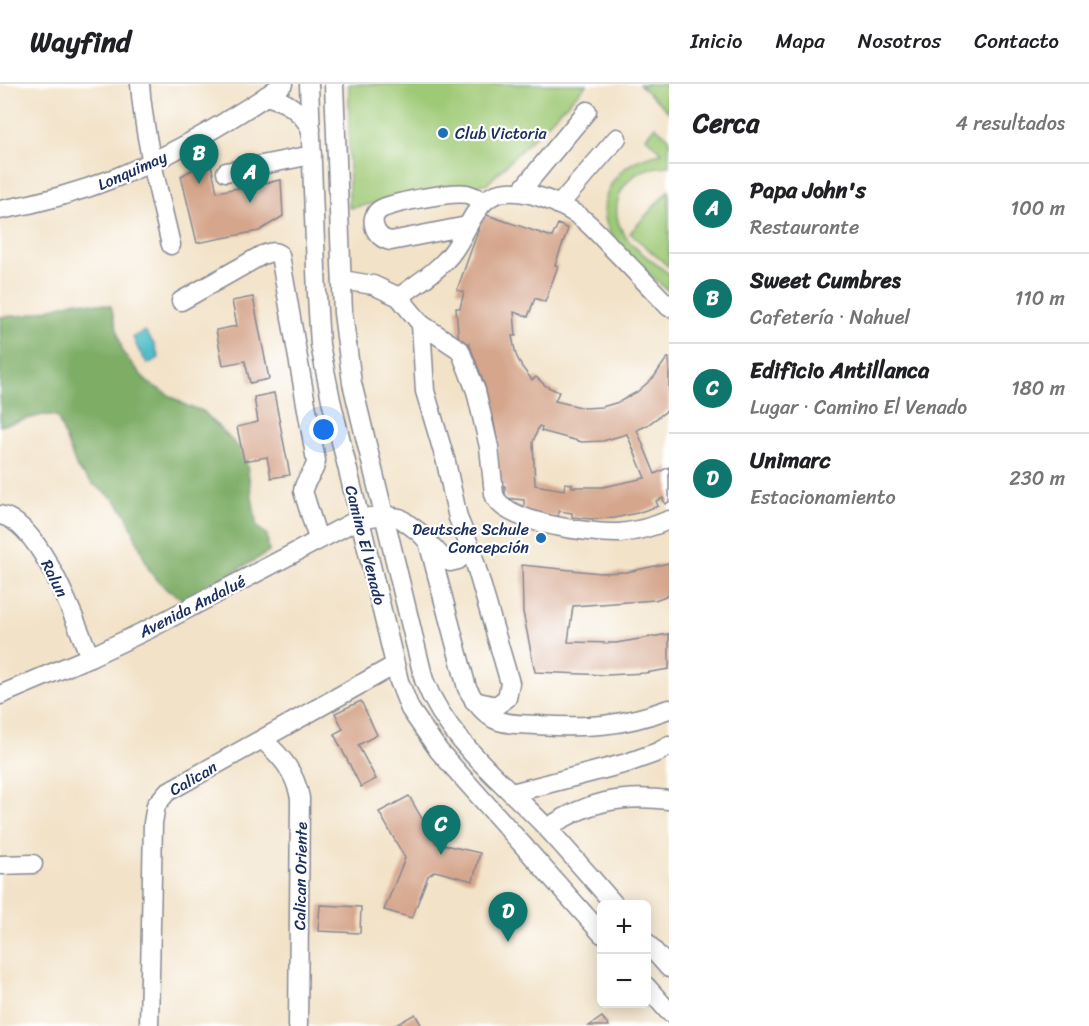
<!DOCTYPE html>
<html lang="es">
<meta charset="utf-8">
<style>
body{margin:0;font-family:Sriracha,sans-serif;background:#f6f6f6;color:#202124}
.controls{position:absolute;right:18px;bottom:18px;display:grid;overflow:hidden;border-radius:9px;box-shadow:0 3px 15px #0003}
.controls button{width:54px;height:54px;display:grid;place-items:center;padding:0;border:0;border-bottom:2px solid #e0e0e0;background:#fff;color:#202124;font:30px sans-serif}
.you{position:absolute;left:324px;top:346px;width:21px;height:21px;margin:-15px;border:4px solid #fff;border-radius:50%;background:#1a73e8;box-shadow:0 0 0 9px #1a73e833}
.badge{display:grid;place-items:center;width:39px;height:39px;border-radius:50%;background:#0f766e;color:#fff;font-size:20px;font-weight:700}
.pin{position:absolute;translate:-50% -50px;filter:drop-shadow(0 2px 3px #0008)}
.pin::after{content:'';position:absolute;top:32px;width:21px;height:18px;background:inherit;clip-path:polygon(0 0,100% 0,50% 100%)}
.list{margin:0;padding:0;list-style:none}
h2{display:flex;justify-content:space-between;align-items:center;height:78px;margin:0;padding:0 24px;font-size:26px}
h2 small{font-size:20px;font-weight:400;color:#757577}
.list li{display:grid;grid-template-columns:39px 1fr auto;gap:18px;align-items:center;box-sizing:border-box;height:90px;padding:0 24px;border-top:2px solid #e0e0e0}
.list b{display:block;font-size:22px;white-space:nowrap}
.list p{margin:0;font-size:20px;white-space:nowrap;color:#757577}
.list em{font-size:20px;font-style:normal;color:#757577}
.map{position:relative;flex:none;width:669px;height:942px;overflow:hidden}
header{display:flex;align-items:center;gap:36px;box-sizing:border-box;height:84px;padding:0 30px;background:#fff;border-bottom:2px solid #e0e0e0}
header strong{font-size:28px}
nav{display:flex;gap:33px;margin-inline-start:auto;font-size:21px}
main{display:flex}
aside{flex:1;background:#fff}
.map>svg:first-child{display:block}
.green{fill:#9ec975;stroke:#5c7c6a;stroke-width:1.5}
.forest{fill:#7ead66;stroke:#4c6e62;stroke-width:1.5}
.water{fill:#51bec9;stroke:#367694;stroke-width:1.5}
.building{fill:#d5a68c;fill-rule:evenodd}
.lines{fill:none;stroke-linecap:round;stroke-linejoin:round}
.minor-casing{stroke:#868892;stroke-width:21}
.minor{stroke:#fff;stroke-width:18}
.poi-dot{fill:#1f6fb2;stroke:#fff;stroke-width:2}
.labels{text-anchor:middle;stroke-width:4.5;stroke-linejoin:round;paint-order:stroke}
.poi-label{font-size:16px;fill:#1b2f5e;stroke:#fff;text-anchor:start}
.street-label{font-size:16px;fill:#1b2f5e;stroke:#fff}
</style>
<header>
<strong>Wayfind</strong>
<nav><a>Inicio</a><a>Mapa</a><a>Nosotros</a><a>Contacto</a></nav>
</header>
<main>
<div class="map">
<svg width="669" height="942" viewBox="0 0 669 942">
<rect width="100%" height="100%" fill="#fff"/>
<filter id="ink" filterUnits="userSpaceOnUse"><feTurbulence type="fractalNoise" baseFrequency=".0167" numOctaves="2"/><feDisplacementMap in="SourceGraphic" scale="12" xChannelSelector="R" yChannelSelector="G"/><feConvolveMatrix kernelMatrix="1 2 1 2 8 2 1 2 1" color-interpolation-filters="sRGB"/></filter>
<filter id="wash" filterUnits="userSpaceOnUse"><feTurbulence type="fractalNoise" baseFrequency=".008" numOctaves="4" result="noise"/><feDisplacementMap in="SourceGraphic" scale="24" xChannelSelector="R" yChannelSelector="G"/><feGaussianBlur stdDeviation="1.35" result="paint"/><feColorMatrix in="noise" values="0 0 0 0 0 0 0 0 0 0 0 0 0 0 0 0 0 1.4 0 .05"/><feComposite in="paint" operator="in"/></filter>
<g filter="url(#wash)">
<rect width="100%" height="100%" fill="#f2e2c7"/>
<g class="green">
<polygon points="349,0 587,0 488,99 349,124"/>
<polygon points="639,0 669,0 669,28"/>
<path d="M655,42L669,54V82C660,83 650,83 642,87C618,99 609,127 624,150C634,166 654,178 669,190V207C637,180 584,147 612,99C624,80 641,73 662,69L646,53Z"/>
<polygon points="669,106 669,183 630,149"/>
</g>
<polygon class="forest" points="77,217 111,222 123,269 147,298 187,322 203,327 245,370 257,443 267,451 269,468 184,516 167,506 150,488 126,430 114,415 94,401 77,384 57,332 43,331 0,342 0,233 28,231"/>
<polygon class="water" points="145,247 154,260 159,274 148,280 139,267 133,253"/>
<g id="blocks">
<g class="building">
<polygon points="210,76 217,108 281,96 283,132 259,147 197,159 181,92"/>
<path d="M484,130L552,153L558,140L568,145L555,181L558,182L545,218L535,214L528,233L514,228L516,252H512L516,271L522,283L532,296L536,293L546,302L559,308L555,317L585,324L602,323L619,318L637,308L654,293L667,274H669V325L646,342L637,346L655,390L669,383V418L665,420L663,414L656,417L658,422L637,429L615,434L591,435L572,433V429L559,427L558,434L524,427V416L505,414V402H498V362L493,333L489,334L481,307L486,305L469,259L459,260L456,224H460L464,208L457,206ZM539,342L542,343L541,347L582,358L603,357L627,350L645,394L603,403H572V400L565,399L564,406L535,401L533,358Z"/>
<polygon points="253,213 269,295 250,299 245,277 223,281 216,246 237,242 232,217"/>
<polygon points="274,309 290,391 271,394 267,373 244,377 237,343 258,338 254,313"/>
<polygon points="669,479 669,511 655,516 573,522 568,558 616,559 669,550 669,585 645,589 607,591 535,588 523,528 522,481 601,489 627,488"/>
<polygon points="361,617 377,651 358,661 376,695 361,703 334,650 343,645 335,629"/>
<polygon points="409,712 436,759 480,769 473,797 435,787 428,792 412,834 384,826 405,774 379,728"/>
<polygon points="320,821 361,823 360,849 318,847"/>
<polygon points="415,930 422,942 394,942"/>
<polygon points="602,933 609,942 589,942"/>
</g>
</g>
</g>
<g filter="url(#ink)">
<use href="#blocks" fill-opacity="0" stroke="#868892" stroke-width="1.5"/>
<g class="lines">
<defs>
<g id="minor">
<path d="M140,0C144,54 159,108 171,161"/>
<polyline points="309,0 317,211 320,261 331,316 399,597 410,625 439,667 602,850"/>
<path d="M334,0L343,229L352,299L424,596C448,657 503,698 547,744C570,769 592,795 614,820"/>
<path d="M266,12C286,17 300,26 311,45"/>
<polyline points="226,88 312,71"/>
<polyline points="520,108 587,27"/>
<polyline points="559,121 617,54"/>
<path d="M0,126C85,111 151,83 225,38C244,26 265,14 283,0"/>
<path d="M467,142L391,157C374,155 366,131 383,124C398,118 452,107 467,110C473,112 480,115 485,117"/>
<polyline points="342,196 373,201 399,213 421,240 425,307 446,378 458,434 471,465 510,599 507,614 496,622 474,617"/>
<path d="M399,213C418,199 441,185 454,166C466,149 471,130 486,116C510,96 556,117 579,132C591,141 602,153 612,164C631,183 650,203 669,223"/>
<path d="M181,217L262,171C269,169 274,166 280,171L316,377C315,390 304,395 303,407L318,455"/>
<path d="M421,240L460,266L476,307L489,363L494,410C501,439 593,450 620,449C638,447 653,443 669,436"/>
<path d="M0,431C41,439 75,537 90,573"/>
<path d="M429,461L467,604C473,615 482,628 494,635C506,641 523,640 536,641C588,644 619,643 669,625"/>
<polyline points="0,611 90,573 149,545 359,435 383,431 400,434 419,448 443,474 450,478 458,476 471,465"/>
<path d="M263,656C282,673 295,688 300,714L298,942"/>
<polyline points="512,709 627,679 658,668 669,662"/>
<path d="M547,744C586,718 622,710 669,716"/>
<polyline points="0,781 33,780"/>
<polyline points="646,858 669,884"/>
<polyline points="646,902 669,928"/>
<polyline points="149,942 153,739 156,721 167,708 395,581"/>
</g>
</defs>
<use href="#minor" class="minor-casing"/>
<use href="#minor" class="minor"/>
</g>
</g>
<g class="poi-dot">
<circle cx="443" cy="49" r="6"/>
<circle cx="541" cy="454" r="6"/>
</g>
<g class="labels">
<g class="poi-label">
<text x="455" y="55">Club Victoria</text>
<text x="529" y="451" text-anchor="end">Deutsche Schule<tspan x="529" dy="18">Concepción</tspan></text>
</g>
<g class="street-label">
<text transform="translate(132 86) rotate(-24)" y="6">Lonquimay</text>
<text transform="translate(366 461) rotate(76)" y="6">Camino El Venado</text>
<text transform="translate(55 494) rotate(63)" y="6">Ralun</text>
<text transform="translate(192 522) rotate(-27)" y="6">Avenida Andalué</text>
<text transform="translate(193 694) rotate(-30)" y="6">Calican</text>
<text transform="translate(300 792) rotate(-89)" y="6">Calican Oriente</text>
</g>
</g>
</svg>
<div class="controls">
<button>+</button>
<button>−</button>
</div>
<div class="you"></div>
<div class="pin badge" style="left:250px;top:119px">A</div>
<div class="pin badge" style="left:199px;top:100px">B</div>
<div class="pin badge" style="left:441px;top:771px">C</div>
<div class="pin badge" style="left:508px;top:858px">D</div>
</div>
<aside>
<h2>Cerca<small>4 resultados</small></h2>
<ul class="list">
<li><span class="badge">A</span><div><b>Papa John's</b><p>Restaurante</p></div><em>100 m</em></li>
<li><span class="badge">B</span><div><b>Sweet Cumbres</b><p>Cafetería · Nahuel</p></div><em>110 m</em></li>
<li><span class="badge">C</span><div><b>Edificio Antillanca</b><p>Lugar · Camino El Venado</p></div><em>180 m</em></li>
<li><span class="badge">D</span><div><b>Unimarc</b><p>Estacionamiento</p></div><em>230 m</em></li>
</ul>
</aside>
</main>
